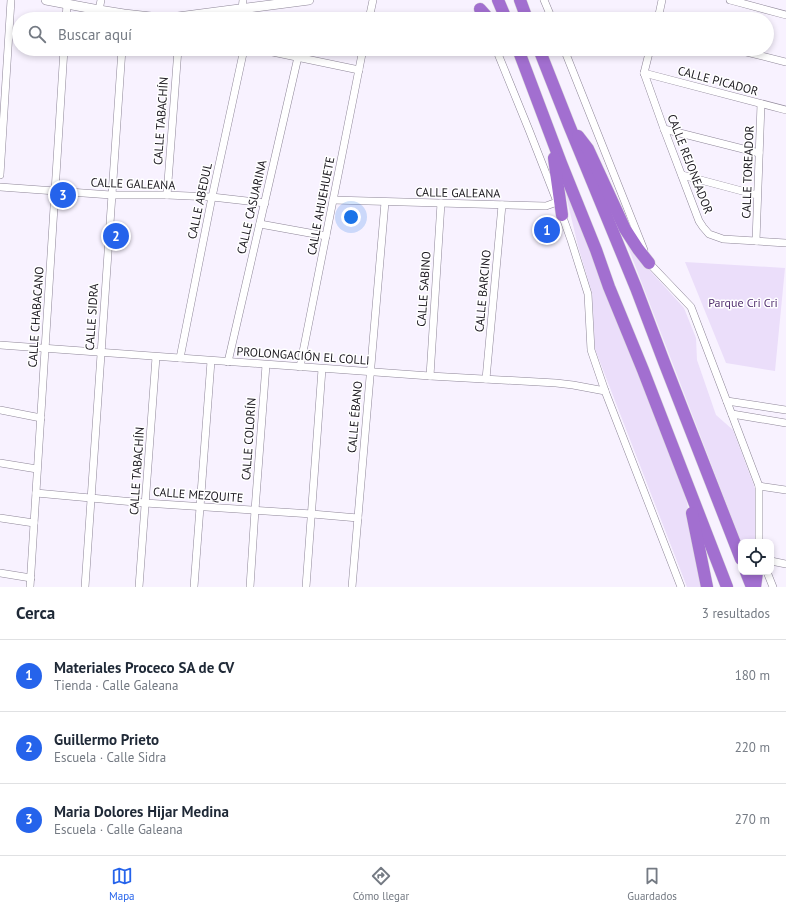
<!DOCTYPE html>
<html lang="es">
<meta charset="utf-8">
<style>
body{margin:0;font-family:"PT Sans",sans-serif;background:#f6f6f7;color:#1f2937}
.controls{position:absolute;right:12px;bottom:12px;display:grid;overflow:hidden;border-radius:8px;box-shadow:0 2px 6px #0003}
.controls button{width:36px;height:36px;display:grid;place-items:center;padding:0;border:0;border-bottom:1px solid #e0e1e3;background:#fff;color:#1f2937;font:20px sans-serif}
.you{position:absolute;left:351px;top:217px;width:14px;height:14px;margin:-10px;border:3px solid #fff;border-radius:50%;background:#1a73e8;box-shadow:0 0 0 6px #1a73e833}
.badge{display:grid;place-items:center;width:26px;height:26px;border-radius:50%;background:#2563eb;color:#fff;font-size:13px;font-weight:700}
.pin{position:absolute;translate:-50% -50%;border:2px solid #fff;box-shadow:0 1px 4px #0006}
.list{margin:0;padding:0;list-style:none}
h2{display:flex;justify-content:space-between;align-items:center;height:52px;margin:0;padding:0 16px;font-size:17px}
h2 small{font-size:13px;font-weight:400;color:#747a83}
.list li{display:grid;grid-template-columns:26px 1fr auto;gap:12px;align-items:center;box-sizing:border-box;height:72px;padding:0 16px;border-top:1px solid #e0e1e3}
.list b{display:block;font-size:15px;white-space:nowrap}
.list p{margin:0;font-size:13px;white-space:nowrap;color:#747a83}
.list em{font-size:13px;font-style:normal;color:#747a83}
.icon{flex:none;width:22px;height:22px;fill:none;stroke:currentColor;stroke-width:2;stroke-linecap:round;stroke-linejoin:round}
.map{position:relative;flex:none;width:786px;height:587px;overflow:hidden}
.search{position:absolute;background:#fff;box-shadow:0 2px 6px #0003;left:12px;right:12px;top:12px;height:44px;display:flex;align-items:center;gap:10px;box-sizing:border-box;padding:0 14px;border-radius:22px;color:#747a83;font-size:15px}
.sheet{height:268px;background:#fff}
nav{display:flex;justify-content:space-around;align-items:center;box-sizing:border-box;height:56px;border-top:1px solid #e0e1e3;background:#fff;font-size:11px;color:#747a83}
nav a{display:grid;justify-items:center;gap:2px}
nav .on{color:#2563eb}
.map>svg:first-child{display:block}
.green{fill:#ebdefa}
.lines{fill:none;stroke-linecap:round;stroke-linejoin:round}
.street-casing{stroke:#8e8698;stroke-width:8}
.secondary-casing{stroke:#8e8698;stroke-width:10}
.highway-casing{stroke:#d6d5d6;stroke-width:13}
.street{stroke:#fff;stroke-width:7}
.secondary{stroke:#fff;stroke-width:9}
.highway{stroke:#a26fd0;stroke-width:12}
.labels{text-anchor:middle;stroke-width:3;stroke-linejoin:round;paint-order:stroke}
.street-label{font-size:12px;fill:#1a171e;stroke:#fff}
.park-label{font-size:12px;fill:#52306f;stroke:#fff}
</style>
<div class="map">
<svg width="786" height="587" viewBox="0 0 786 587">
<rect width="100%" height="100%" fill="#f8f2ff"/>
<g class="green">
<polygon points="559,166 685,493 704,587 687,587 595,349 592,293 578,246"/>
<polygon points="623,234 633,252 684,308 696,338 697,360 716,415 733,430 756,491 756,542 741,542"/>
<polygon points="685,262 785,268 775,371 726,363"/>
</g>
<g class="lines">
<defs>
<g id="street">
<polyline points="544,0 552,19"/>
<polyline points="730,0 786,15"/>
<polyline points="242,9 243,0"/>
<polyline points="99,10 101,0"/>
<polyline points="66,19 67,4"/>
<polyline points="369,19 373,0"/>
<polyline points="658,19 662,0"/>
<polyline points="258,49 359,70"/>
<polyline points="496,49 529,130 556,199"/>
<polyline points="564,49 644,250"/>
<polyline points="650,49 644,73 664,129 699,221 703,227 709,234 723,239 786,243"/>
<polyline points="734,49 786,62"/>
<polyline points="644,73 786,110"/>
<polyline points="664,129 759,153"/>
<polyline points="0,175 11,0"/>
<polyline points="682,175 757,195"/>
<polyline points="0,187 111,195 167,195 212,197 265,203"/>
<polyline points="167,195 178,49"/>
<polyline points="333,200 546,206 557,202"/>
<polyline points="561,212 571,240 588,294 591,350 605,391 681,587"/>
<polyline points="260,224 326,236"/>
<polyline points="756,241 761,104"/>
<polyline points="648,260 649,263 691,307 759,486 759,542"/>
<polyline points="0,345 430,376 556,383 573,385 605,391"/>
<polyline points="180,358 212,197 244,49"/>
<polyline points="228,362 298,57"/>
<polyline points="300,367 363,49"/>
<polyline points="430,376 441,203"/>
<polyline points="486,379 502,205"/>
<polyline points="727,401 786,410"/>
<polyline points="0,410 41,418"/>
<polyline points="732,414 786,423"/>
<polyline points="0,463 37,469"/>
<polyline points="759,486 786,490"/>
<polyline points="36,493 145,503 312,514 358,518"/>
<polyline points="0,518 34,523"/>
<polyline points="771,561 786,564"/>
<polyline points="767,572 773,587"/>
<polyline points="0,573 31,578"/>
<polyline points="30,587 64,49"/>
<polyline points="85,587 122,49"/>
<polyline points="139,587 156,357"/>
<polyline points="194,587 211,361"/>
<polyline points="250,587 255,510 266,365"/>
<polyline points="306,587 322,369"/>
<polyline points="352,587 385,202"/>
</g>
<polyline id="secondary" points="46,0 99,10 124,14 151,17 178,17 309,0"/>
<g id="highway">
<polyline points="498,0 506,19"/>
<polyline points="520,0 527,19"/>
<polyline points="480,9 489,19"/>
<polyline points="518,49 561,163 596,250 609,287 643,370 727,587"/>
<polyline points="539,49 569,125 636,288 664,362 741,559"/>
<polyline points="578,136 588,149 625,229 638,249 649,263"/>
<polyline points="554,158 562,215"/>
<polyline points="692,513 707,587"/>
<polyline points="746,572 752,587"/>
<polyline points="755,587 757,572"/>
</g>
</defs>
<use href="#street" class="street-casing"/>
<use href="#secondary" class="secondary-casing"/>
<use href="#highway" class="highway-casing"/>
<use href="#street" class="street"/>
<use href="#secondary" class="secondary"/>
<use href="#highway" class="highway"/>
</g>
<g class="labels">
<g class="street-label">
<text transform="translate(718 81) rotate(15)" y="4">CALLE PICADOR</text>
<text transform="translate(161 121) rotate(-86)" y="4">CALLE TABACHÍN</text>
<text transform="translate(690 164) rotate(69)" y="4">CALLE REJONEADOR</text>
<text transform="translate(748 172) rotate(-88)" y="4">CALLE TOREADOR</text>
<text transform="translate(133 184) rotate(2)" y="4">CALLE GALEANA</text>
<text transform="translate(458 193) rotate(1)" y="4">CALLE GALEANA</text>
<text transform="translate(200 201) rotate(-78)" y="4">CALLE ABEDUL</text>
<text transform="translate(321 206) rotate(-79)" y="4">CALLE AHUEHUETE</text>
<text transform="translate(252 207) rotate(-77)" y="4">CALLE CASUARINA</text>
<text transform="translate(424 289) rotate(-86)" y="4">CALLE SABINO</text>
<text transform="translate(483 291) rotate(-85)" y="4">CALLE BARCINO</text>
<text transform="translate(36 317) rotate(-86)" y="4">CALLE CHABACANO</text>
<text transform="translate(92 317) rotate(-86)" y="4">CALLE SIDRA</text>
<text transform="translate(303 356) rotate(4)" y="4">PROLONGACIÓN EL COLLI</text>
<text transform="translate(355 417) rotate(-85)" y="4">CALLE ÉBANO</text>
<text transform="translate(249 439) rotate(-86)" y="4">CALLE COLORÍN</text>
<text transform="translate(137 471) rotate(-86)" y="4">CALLE TABACHÍN</text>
<text transform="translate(198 495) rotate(4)" y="4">CALLE MEZQUITE</text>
</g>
<g class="park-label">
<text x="743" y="307">Parque Cri Cri</text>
</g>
</g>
</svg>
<div class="controls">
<button><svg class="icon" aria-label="locate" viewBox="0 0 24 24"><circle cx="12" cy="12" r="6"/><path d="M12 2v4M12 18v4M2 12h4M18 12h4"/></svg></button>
</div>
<div class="you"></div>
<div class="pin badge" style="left:547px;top:230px">1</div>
<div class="pin badge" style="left:116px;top:236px">2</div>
<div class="pin badge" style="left:63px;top:195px">3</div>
<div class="search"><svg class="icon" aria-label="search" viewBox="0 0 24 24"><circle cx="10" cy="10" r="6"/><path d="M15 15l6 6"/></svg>Buscar aquí</div>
</div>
<section class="sheet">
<h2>Cerca<small>3 resultados</small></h2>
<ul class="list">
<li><span class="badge">1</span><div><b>Materiales Proceco SA de CV</b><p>Tienda · Calle Galeana</p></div><em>180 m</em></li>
<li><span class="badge">2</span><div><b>Guillermo Prieto</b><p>Escuela · Calle Sidra</p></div><em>220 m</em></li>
<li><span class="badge">3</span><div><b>Maria Dolores Hijar Medina</b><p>Escuela · Calle Galeana</p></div><em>270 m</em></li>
</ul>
</section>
<nav>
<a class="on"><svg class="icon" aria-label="map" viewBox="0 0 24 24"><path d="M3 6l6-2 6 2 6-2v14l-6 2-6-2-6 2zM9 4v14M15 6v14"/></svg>Mapa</a>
<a><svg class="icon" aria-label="directions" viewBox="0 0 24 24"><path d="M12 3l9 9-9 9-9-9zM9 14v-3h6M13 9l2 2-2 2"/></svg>Cómo llegar</a>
<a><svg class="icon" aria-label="saved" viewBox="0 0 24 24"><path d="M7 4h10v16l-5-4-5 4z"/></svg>Guardados</a>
</nav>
